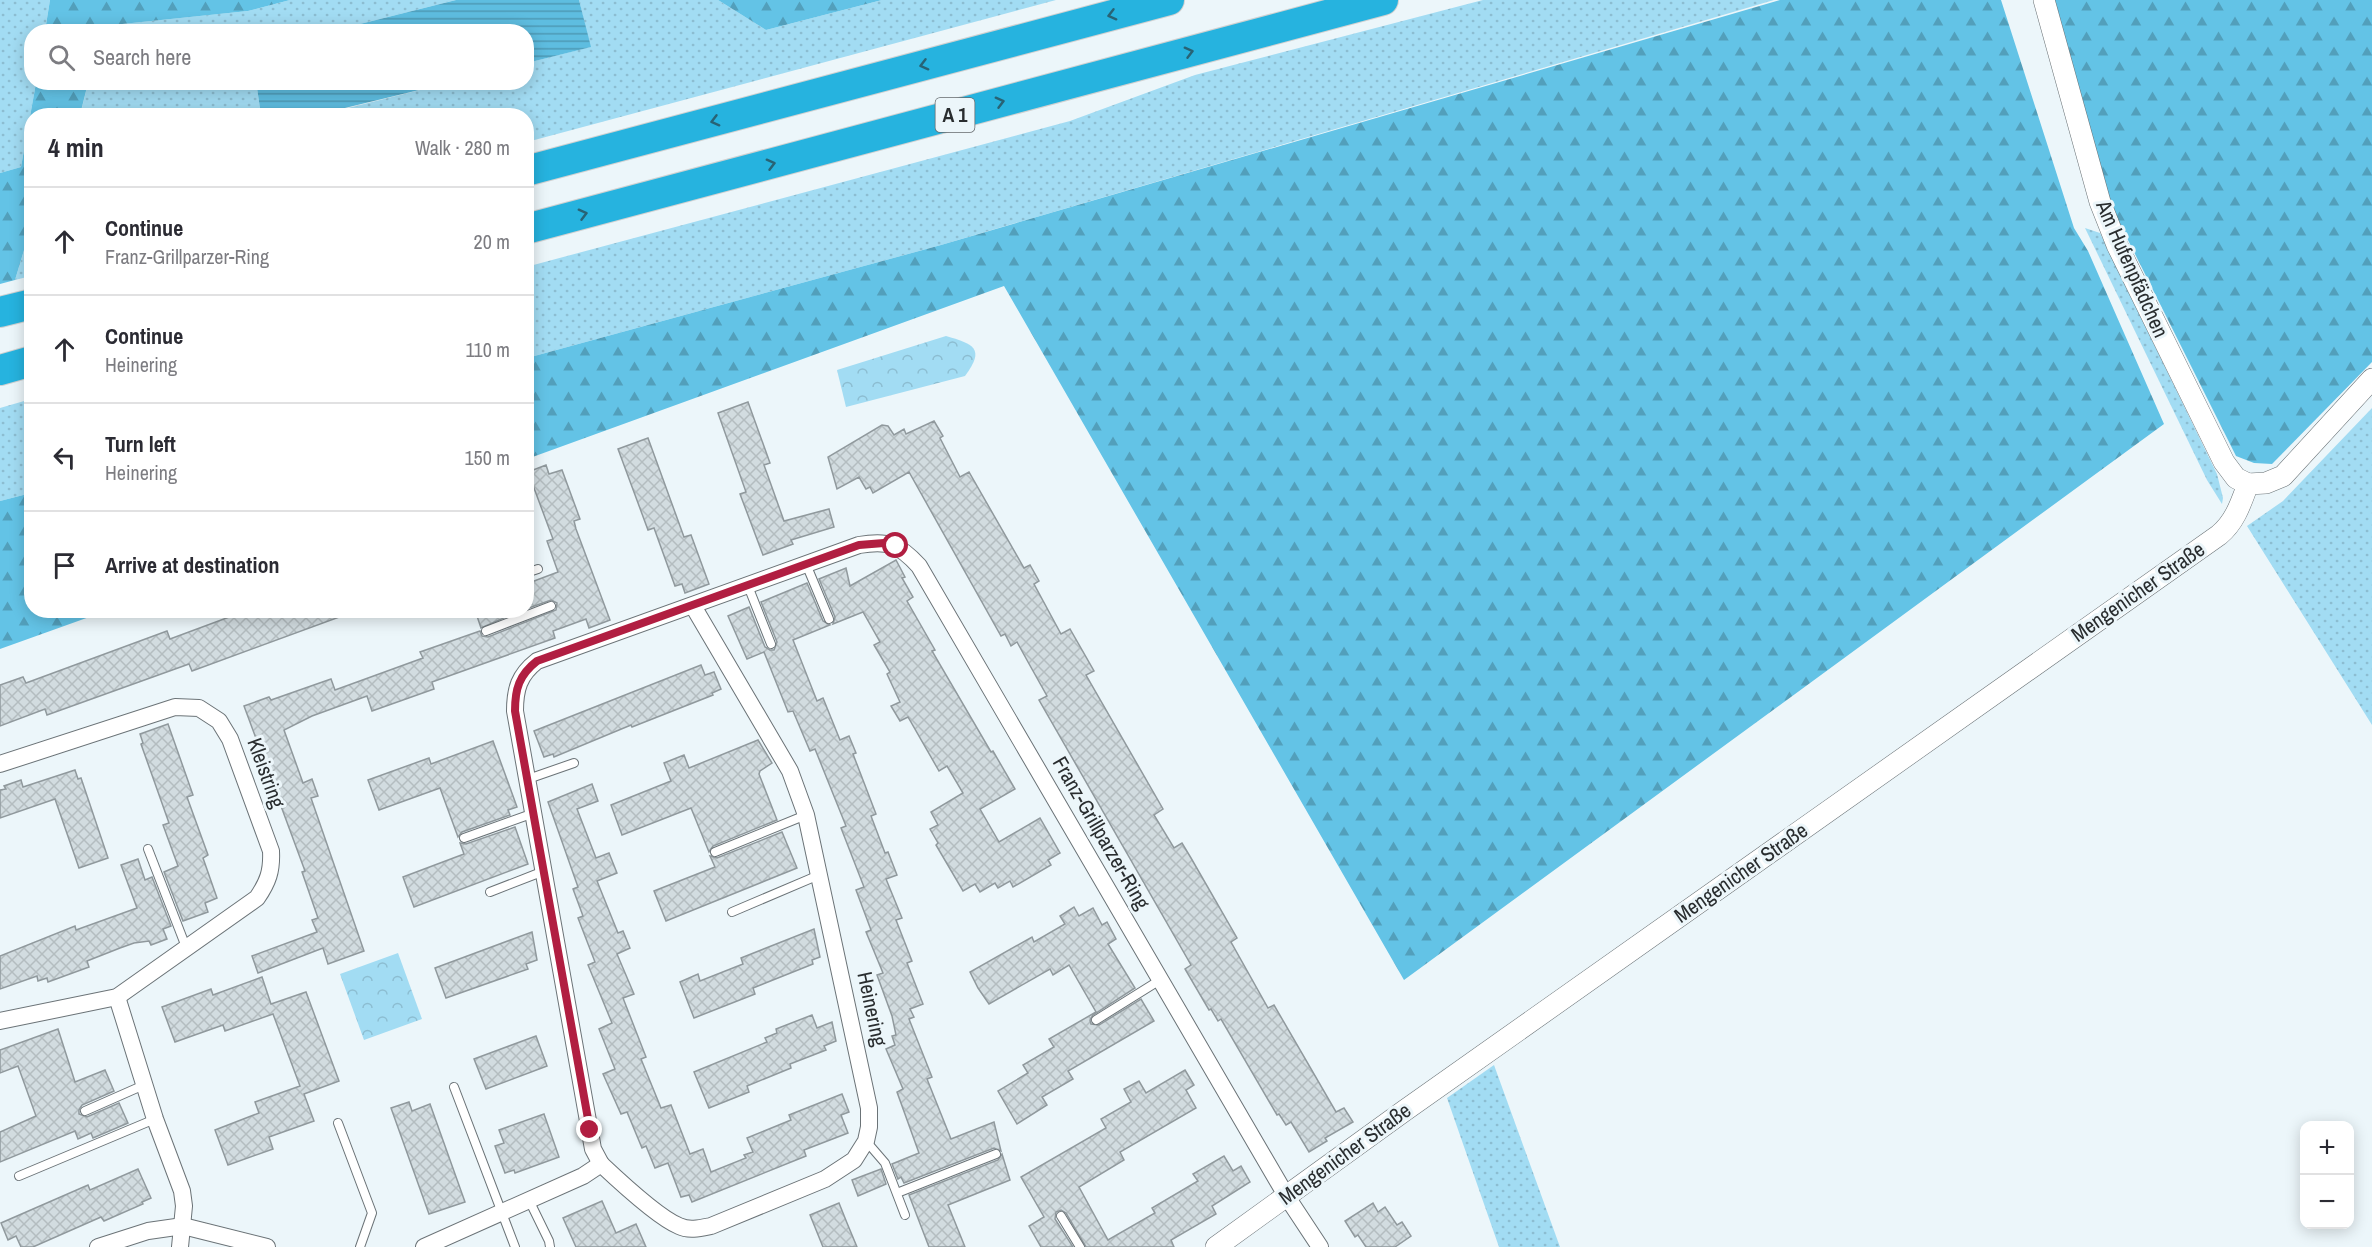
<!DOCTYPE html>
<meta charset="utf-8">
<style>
body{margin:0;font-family:"Archivo Narrow",sans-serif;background:#f2f2f3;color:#2b2b33}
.controls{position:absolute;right:18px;bottom:18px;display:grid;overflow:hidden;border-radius:12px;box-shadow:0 3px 15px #0003}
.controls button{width:54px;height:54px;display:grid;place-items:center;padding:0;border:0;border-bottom:2px solid #e1e1e2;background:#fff;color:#2b2b33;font:30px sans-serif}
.stop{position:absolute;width:18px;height:18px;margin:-14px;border:4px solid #b11e41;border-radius:50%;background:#fff}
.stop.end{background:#b11e41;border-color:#fff;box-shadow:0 2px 6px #0008}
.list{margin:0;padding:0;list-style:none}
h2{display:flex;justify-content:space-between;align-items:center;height:78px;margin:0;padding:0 24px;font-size:26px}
h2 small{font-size:20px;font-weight:400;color:#7c7c81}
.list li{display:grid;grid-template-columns:39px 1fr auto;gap:18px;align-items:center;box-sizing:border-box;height:108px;padding:0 24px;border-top:2px solid #e1e1e2}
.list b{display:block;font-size:22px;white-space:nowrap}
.list p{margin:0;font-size:20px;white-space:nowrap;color:#7c7c81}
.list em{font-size:20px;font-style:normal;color:#7c7c81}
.icon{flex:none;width:33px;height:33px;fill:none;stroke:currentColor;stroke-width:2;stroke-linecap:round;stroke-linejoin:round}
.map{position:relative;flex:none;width:2372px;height:1247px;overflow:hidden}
.search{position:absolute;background:#fff;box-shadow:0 3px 15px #0003;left:24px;top:24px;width:510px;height:66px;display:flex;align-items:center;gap:15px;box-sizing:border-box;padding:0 21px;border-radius:24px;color:#7c7c81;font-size:22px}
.panel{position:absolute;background:#fff;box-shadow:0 3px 15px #0003;left:24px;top:108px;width:510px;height:510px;border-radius:24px}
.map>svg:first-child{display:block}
.grass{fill:url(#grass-dots)}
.forest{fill:url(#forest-firs)}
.park{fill:url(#park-crowns)}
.water{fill:url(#water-rules)}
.building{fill:url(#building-cross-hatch);stroke:#90999d;stroke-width:1.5}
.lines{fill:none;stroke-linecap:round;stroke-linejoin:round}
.service-casing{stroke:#6b7377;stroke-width:10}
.minor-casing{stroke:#6b7377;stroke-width:18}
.tertiary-casing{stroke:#6b7377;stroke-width:22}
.motorway-casing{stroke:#d0d1d1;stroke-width:32}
.service{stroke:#fff;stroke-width:8}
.minor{stroke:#fff;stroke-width:16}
.tertiary{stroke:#fff;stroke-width:21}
.motorway{stroke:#26b3df;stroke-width:30}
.oneway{stroke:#286375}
.route{stroke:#b11e41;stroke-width:8}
.labels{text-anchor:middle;stroke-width:6;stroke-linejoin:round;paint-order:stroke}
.shield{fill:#ecf6fa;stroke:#64696c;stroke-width:1.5}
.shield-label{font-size:20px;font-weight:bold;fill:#292d2f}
.street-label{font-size:21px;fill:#292d2f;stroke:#ecf6fa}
</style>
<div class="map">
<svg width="2372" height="1247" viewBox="0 0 2372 1247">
<defs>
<pattern id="grass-dots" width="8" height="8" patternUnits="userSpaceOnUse" patternTransform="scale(1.5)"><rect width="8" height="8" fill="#a2dcf3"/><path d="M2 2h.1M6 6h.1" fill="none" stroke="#8cbdd1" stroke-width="1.8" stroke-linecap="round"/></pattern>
<pattern id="forest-firs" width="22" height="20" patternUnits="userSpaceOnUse" patternTransform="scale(1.5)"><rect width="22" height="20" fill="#63c3e6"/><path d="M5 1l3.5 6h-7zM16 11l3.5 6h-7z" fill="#529fbb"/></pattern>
<pattern id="park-crowns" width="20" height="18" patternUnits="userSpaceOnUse" patternTransform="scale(1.5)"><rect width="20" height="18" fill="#a2dcf3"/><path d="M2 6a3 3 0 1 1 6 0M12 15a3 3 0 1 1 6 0" fill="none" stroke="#8cbdd1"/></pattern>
<pattern id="water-rules" width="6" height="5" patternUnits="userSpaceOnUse" patternTransform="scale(1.5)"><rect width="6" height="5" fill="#5ebde0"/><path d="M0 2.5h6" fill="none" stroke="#4e9ab6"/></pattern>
<pattern id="building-cross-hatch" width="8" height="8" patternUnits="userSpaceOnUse" patternTransform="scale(1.5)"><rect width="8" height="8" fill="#d2dce0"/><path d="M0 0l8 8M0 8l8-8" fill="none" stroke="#b4bdc0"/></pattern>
</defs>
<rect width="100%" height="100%" fill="#ecf6fa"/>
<g class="grass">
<polygon points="0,0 50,0 45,31 32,32 32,82 36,83 21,167 0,173"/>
<polygon points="290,0 456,0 332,31 101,32 102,26 248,11"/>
<polygon points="579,0 718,0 766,30 882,0 1056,0 527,142 526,116 316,116 448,83 526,82 527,63 590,47"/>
<polygon points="1483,0 1774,0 941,245 527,358 526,267 1070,121 1195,75"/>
<polygon points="88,83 259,83 257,88 261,115 80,116"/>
<polygon points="31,227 31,276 15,280"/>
<polygon points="2085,228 2100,233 2217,474 2223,498 2222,504 2207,480"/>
<polygon points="31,399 31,493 0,501 0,408"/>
<polygon points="2372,408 2372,725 2247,526 2283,501"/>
<polygon points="1494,1065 1560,1247 1499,1247 1447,1098"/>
</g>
<g class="forest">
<polygon points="50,0 290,0 248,11 103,26 101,31 45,31"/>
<polygon points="718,0 882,0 766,30"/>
<polygon points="1780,0 2001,0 2074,228 2088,251 2164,424 1404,980 1004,286 527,459 527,358 941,245"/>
<polygon points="2054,0 2372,0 2372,362 2272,464 2254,463 2236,456 2109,202"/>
<polygon points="36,83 88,83 80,115 32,116 31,227 15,280 0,284 0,173 21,167"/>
<polygon points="31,493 32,610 106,611 0,649 0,501"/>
</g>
<g class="park">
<path d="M946,336C973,344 986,348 965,376L846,407L837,370Z"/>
<polygon points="398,953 422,1019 364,1040 340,974"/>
</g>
<g class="water">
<polygon points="456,0 579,0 591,47 527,63 526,32 332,31"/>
<polygon points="259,83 259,82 448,83 316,115 261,115 257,88"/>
</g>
<g class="building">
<polygon points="748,402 770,463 764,465 784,521 829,509 834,527 791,540 793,544 763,555 740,494 746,492 718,413"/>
<polygon points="934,421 943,436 940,438 960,477 969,472 1024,568 1030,565 1039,581 1034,584 1061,634 1070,629 1094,671 1086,675 1163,809 1154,815 1174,848 1182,843 1191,858 1237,938 1231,942 1268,1008 1274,1005 1336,1112 1344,1108 1353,1122 1325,1138 1327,1141 1309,1152 1291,1122 1286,1125 1279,1114 1277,1115 1221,1019 1218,1021 1211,1009 1209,1010 1185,969 1191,965 1039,700 1047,696 1028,662 1017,642 1011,646 1005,634 1001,636 909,472 873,493 870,487 866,489 859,477 837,489 828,457 882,425 888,426 894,435 904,429 906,434"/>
<polygon points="648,438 684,537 691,535 709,584 685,593 682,584 675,586 654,528 648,530 618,449"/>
<polygon points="546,465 549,474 562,470 580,519 574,521 576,529 610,620 589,628 586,619 553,631 555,638 432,682 434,689 372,711 367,696 312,716 284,730 303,783 312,779 318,796 311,798 364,951 328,964 323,948 258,973 252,956 317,932 312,920 318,918 302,872 305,871 244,706 269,697 271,700 331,679 335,690 423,658 420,652 480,631 482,636 488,637 556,610 557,603 551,600 526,609 526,584 558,572 547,541 553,539 528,472"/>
<polygon points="896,560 905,577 902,578 913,597 907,601 935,650 932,651 991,752 993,751 1015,789 980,809 999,842 1040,818 1060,853 1048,860 1051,865 1013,887 1010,881 998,888 995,883 980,892 975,884 963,891 936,845 938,843 930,829 938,825 931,812 963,793 947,766 939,771 908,717 900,721 891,706 900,702 887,674 890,672 874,645 880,642 863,612 833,624 835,617 819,579 846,568 850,586"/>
<polygon points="807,583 823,621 830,625 793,640 817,701 823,698 840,740 849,736 856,753 853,754 876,814 871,816 885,853 888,852 897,875 886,879 902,918 896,920 912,961 907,963 923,1004 910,1009 914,1017 909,1019 932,1077 927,1079 951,1139 994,1122 1001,1151 994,1148 904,1183 901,1177 898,1179 892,1164 919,1153 897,1092 903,1089 886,1049 895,1045 892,1036 896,1035 892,1016 877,975 883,973 866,932 871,930 856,890 864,887 841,828 846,826 815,749 810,751 793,711 788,712 764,652 747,659 728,616 749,607 765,647 770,650 774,650 777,642 761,602"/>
<polygon points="248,610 353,610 353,612 192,671 189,664 47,715 45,709 0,726 0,685 23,677 26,683 167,631 170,639"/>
<polygon points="475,610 522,610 481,628"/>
<polygon points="701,665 705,675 714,672 721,689 712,693 713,695 632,727 631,725 554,757 553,754 544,757 534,731"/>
<polygon points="168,724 193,795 187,797 208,855 203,858 217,898 205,903 208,912 183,921 164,872 178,866 163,825 169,823 141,744 143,743 140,734"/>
<polygon points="758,740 772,763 760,771 759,774 777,820 713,846 709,852 691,808 622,835 611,805 671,781 664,763 684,755 689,768"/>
<polygon points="493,741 517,807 508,810 510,815 462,832 458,837 440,788 379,810 368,780 429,758 431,764"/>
<polygon points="75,770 78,779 81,778 108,858 79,868 55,799 0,818 0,790 6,789 4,786 21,780 23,787"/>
<polygon points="592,784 598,801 577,809 596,858 609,853 617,873 597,881 618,933 623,931 630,948 617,954 634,994 623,998 646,1057 641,1059 661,1108 671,1105 690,1154 703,1149 711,1172 746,1158 744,1155 753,1152 747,1138 791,1120 789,1115 842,1094 849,1112 841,1115 848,1133 804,1150 806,1156 692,1202 689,1195 681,1197 668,1163 655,1168 646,1146 642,1148 627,1112 621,1114 603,1074 615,1069 599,1029 612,1023 588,965 595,962 578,918 583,916 573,889 578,887 548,802"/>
<polygon points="515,827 528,864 414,907 403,877 464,854 460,843 466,844"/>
<polygon points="782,832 797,868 666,921 654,891 715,867 710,856 717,858"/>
<polygon points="138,859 145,880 152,877 171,926 163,929 167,939 151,945 149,941 134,943 120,948 87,961 89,967 48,982 47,978 38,981 37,976 0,989 0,956 75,926 76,930 137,908 121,865"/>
<polygon points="1074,907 1079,916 1093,908 1102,925 1107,922 1116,939 1108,944 1135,988 1093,1015 1090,1020 1091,1024 1099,1025 1141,999 1154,1021 1068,1071 1073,1079 1042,1097 1047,1105 1017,1124 998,1091 1028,1073 1023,1065 1054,1047 1049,1039 1096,1012 1069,965 1053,975 1050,969 989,1004 978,988 970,972 1032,937 1034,942 1065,924 1060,916"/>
<polygon points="814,929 820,957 812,960 813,964 753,988 755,994 694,1018 680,982 698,974 700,981 743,964 741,958"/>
<polygon points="532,932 537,960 526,964 528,969 446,998 435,968"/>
<polygon points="262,977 271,1004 306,992 339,1081 304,1094 314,1121 269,1137 273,1149 228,1165 215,1130 259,1113 255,1102 300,1086 273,1014 225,1031 223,1025 175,1042 162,1007 211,989 213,995"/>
<polygon points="812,1015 817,1028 832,1022 836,1041 824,1046 826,1050 790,1064 791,1068 747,1086 749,1092 709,1108 694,1072 767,1042 765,1038 777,1033 776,1029"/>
<polygon points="58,1029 75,1082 105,1070 114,1091 82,1105 79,1110 79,1114 87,1117 119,1103 128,1123 93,1138 91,1133 78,1139 75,1131 0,1162 0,1132 36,1116 18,1066 0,1073 0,1050"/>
<polygon points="536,1036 547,1066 486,1089 474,1059"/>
<polygon points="1185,1070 1194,1085 1186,1090 1196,1108 1120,1152 1124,1160 1079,1187 1108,1240 1155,1213 1152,1208 1198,1181 1193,1174 1224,1156 1233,1171 1241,1166 1250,1182 1212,1206 1216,1214 1171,1240 1174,1247 1086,1247 1066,1213 1061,1210 1056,1212 1055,1219 1073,1247 1041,1247 1029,1226 1044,1217 1021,1177 1106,1128 1101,1119 1131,1102 1124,1089 1139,1081 1146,1093"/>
<polygon points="409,1102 412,1111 430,1104 465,1202 429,1214 391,1108"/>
<polygon points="544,1114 559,1157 515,1173 514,1170 505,1173 495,1146 504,1143 499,1130"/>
<polygon points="1002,1154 1010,1180 948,1205 965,1247 929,1247 909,1195 998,1160"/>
<polygon points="138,1169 151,1198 142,1202 143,1204 104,1221 101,1217 33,1247 21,1247 16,1236 8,1240 1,1223 88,1185 90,1190"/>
<polygon points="881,1169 886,1184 858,1196 852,1180"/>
<polygon points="602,1201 616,1233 636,1224 646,1247 576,1247 563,1218"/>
<polygon points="839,1203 847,1223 857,1247 823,1247 810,1215"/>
<polygon points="1373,1203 1378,1212 1385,1207 1397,1225 1402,1222 1411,1236 1395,1247 1366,1247 1358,1235 1355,1237 1345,1221"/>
</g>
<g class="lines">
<defs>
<g id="service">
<polyline points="806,564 829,619"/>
<polyline points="526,573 538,569"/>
<polyline points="748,586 771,644"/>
<polyline points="486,631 551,606"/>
<polyline points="528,779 574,763"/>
<polyline points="464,838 534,813"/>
<polyline points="148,849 186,947"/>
<polyline points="715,852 806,815"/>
<polyline points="490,892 544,871"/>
<polyline points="732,912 819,875"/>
<polyline points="1096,1020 1160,980"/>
<polyline points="454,1087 515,1247"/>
<polyline points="85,1111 144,1085"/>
<polyline points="338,1123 372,1213 360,1247"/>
<polyline points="866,1141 885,1163 905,1215"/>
<polyline points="19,1176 155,1119"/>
<polyline points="897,1193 996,1154"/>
<polyline points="529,1200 549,1241 550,1247"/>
<polyline points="1061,1216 1080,1247"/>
</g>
<g id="minor">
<path d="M0,764L175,707L199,708L219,721L230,739L271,851C272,871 268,882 257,898L117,997L0,1021"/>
<polyline points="117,997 155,1119 182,1191 184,1206 180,1247"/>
<path d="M601,1164L593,1149L515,711C515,689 519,675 537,661L859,545C888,540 899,544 919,566L1287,1197L1320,1247"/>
<polyline points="98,1247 148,1231 183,1226 267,1247"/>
<path d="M424,1247L583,1176L601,1164C618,1180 659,1218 679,1226C689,1231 701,1228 711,1226L825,1179L854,1160L866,1141L869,1127V1108L806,815L790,771L693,606"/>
</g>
<g id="tertiary">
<polyline points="2044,0 2100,202 2117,245 2224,462 2236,478 2248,484"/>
<polyline points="2248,484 2266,483 2283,476 2372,379"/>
<path d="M1216,1247L1404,1111L2219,535C2235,522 2241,503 2248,484"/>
</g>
<g id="motorway">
<polyline points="526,171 1169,0"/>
<polyline points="526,229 1383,0"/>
<polyline points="0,312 32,304"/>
<polyline points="0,370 32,361"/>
</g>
</defs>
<use href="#service" class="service-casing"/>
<use href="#minor" class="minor-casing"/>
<use href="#tertiary" class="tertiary-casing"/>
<use href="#motorway" class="motorway-casing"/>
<use href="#service" class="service"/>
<use href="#minor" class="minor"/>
<use href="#tertiary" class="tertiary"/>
<use href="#motorway" class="motorway"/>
</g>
<defs><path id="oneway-chevron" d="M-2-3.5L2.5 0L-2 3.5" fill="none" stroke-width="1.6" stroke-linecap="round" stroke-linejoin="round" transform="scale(1.5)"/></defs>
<g class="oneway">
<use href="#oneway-chevron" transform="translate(1112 15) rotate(165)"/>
<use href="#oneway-chevron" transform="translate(1189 52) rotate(-15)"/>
<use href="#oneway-chevron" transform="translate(924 65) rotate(165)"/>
<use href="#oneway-chevron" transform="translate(1000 102) rotate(-15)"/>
<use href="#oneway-chevron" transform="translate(715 121) rotate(165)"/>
<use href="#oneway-chevron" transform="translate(771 164) rotate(-15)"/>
<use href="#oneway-chevron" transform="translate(583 214) rotate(-15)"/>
</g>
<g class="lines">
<path class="route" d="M590,1130L515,711C515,689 519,675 537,661L859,545L884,543L896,546"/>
</g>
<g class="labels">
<rect class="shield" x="935.5" y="98" width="39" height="34" rx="4.5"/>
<g class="shield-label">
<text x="955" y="122">A 1</text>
</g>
<g class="street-label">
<text transform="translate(2132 269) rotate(66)" y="7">Am Hufenpfädchen</text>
<text transform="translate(2138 592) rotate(-35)" y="7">Mengenicher Straße</text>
<text transform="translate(266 773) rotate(70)" y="7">Kleistring</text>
<text transform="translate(1101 833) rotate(60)" y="7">Franz-Grillparzer-Ring</text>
<text transform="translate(1741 873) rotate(-35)" y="7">Mengenicher Straße</text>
<text transform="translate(872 1009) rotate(78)" y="7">Heinering</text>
<text transform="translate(1345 1154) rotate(-36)" y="7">Mengenicher Straße</text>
</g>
</g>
</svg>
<div class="controls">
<button>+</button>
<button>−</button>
</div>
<div class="stop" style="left:896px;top:546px"></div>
<div class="stop end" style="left:590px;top:1130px"></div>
<div class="search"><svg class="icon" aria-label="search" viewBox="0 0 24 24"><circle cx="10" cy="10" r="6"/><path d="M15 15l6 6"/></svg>Search here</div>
<section class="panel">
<h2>4 min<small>Walk · 280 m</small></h2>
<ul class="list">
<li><svg class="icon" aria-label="ahead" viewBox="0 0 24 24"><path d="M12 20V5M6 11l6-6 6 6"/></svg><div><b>Continue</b><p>Franz-Grillparzer-Ring</p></div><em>20 m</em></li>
<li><svg class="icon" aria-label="ahead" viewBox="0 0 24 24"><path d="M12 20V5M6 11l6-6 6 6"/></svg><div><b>Continue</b><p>Heinering</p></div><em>110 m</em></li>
<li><svg class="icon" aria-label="left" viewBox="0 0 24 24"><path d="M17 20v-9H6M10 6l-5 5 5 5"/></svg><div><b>Turn left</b><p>Heinering</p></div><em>150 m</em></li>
<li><svg class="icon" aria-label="arrive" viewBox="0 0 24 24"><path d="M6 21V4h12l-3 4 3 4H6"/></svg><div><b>Arrive at destination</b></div></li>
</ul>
</section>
</div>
